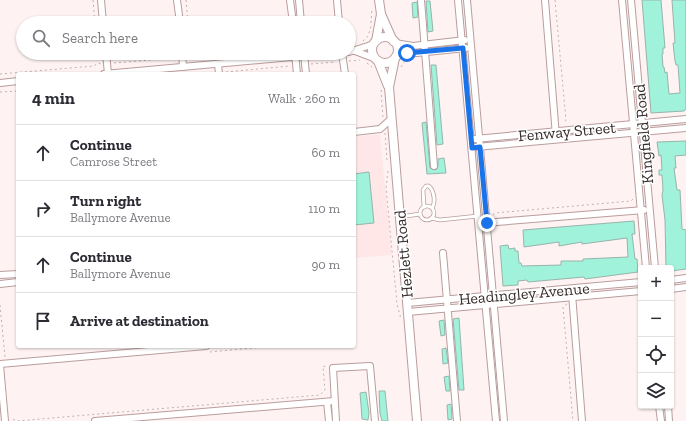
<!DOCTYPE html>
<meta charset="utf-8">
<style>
body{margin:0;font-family:"Zilla Slab",serif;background:#f2f2f3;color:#2b2b33}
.controls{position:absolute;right:12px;bottom:12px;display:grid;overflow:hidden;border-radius:4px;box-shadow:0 1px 3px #0004}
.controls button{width:36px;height:36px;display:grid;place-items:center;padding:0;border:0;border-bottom:1px solid #e1e1e2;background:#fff;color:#2b2b33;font:20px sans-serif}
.stop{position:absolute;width:12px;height:12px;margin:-9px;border:3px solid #1a73e8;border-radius:50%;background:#fff}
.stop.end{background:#1a73e8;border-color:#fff;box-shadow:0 1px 4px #0008}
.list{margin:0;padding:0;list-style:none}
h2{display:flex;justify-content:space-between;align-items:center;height:52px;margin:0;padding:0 16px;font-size:17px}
h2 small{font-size:13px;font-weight:400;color:#7c7c81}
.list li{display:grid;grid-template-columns:26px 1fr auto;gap:12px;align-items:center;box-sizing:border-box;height:56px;padding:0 16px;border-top:1px solid #e1e1e2}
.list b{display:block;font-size:15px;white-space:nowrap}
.list p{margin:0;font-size:13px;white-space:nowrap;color:#7c7c81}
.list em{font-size:13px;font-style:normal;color:#7c7c81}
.icon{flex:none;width:22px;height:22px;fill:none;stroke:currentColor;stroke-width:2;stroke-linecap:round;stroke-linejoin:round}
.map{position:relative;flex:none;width:686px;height:421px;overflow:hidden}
.search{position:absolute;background:#fff;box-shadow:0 1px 3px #0004;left:16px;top:16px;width:340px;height:44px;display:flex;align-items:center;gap:10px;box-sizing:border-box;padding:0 14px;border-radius:22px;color:#7c7c81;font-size:15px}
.panel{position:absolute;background:#fff;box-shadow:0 1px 3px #0004;left:16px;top:72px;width:340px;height:276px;border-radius:4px}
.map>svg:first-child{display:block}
.built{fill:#ffe7e7}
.green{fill:#fdcacb}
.building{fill:#a0f2db;stroke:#97b4ab}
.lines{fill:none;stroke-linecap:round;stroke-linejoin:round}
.lane-casing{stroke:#ba9d9d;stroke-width:4.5}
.street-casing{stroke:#ba9d9d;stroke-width:8}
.secondary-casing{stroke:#ba9d9d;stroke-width:10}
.path{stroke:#bfb2b2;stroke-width:1;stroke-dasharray:2 3;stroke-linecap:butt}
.lane{stroke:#fff;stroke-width:3}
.street{stroke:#fff;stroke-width:6}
.secondary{stroke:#fff;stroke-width:8}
.route{stroke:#1a73e8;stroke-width:5}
.labels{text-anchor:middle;stroke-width:3;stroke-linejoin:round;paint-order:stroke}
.street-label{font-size:16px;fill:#372c2c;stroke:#fff}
</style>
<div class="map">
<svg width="686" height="421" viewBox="0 0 686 421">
<rect width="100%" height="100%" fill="#fff2f2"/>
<polygon class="built" points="380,134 392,255 354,258 354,137"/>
<polygon class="green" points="231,54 232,57 194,60 190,58"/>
<g class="building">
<polygon points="642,0 661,0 665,48 663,48 663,54 662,54 663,67 664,67 665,73 667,72 669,94 680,93 678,65 676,65 675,61 673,43 675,43 672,0 686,0 686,109 684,111 651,113"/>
<polygon points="426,1 430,1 433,31 428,32"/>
<polygon points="417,2 418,17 413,18 412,3"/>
<polygon points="431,65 436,65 443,144 437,145"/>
<polygon points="426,122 430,168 436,170 438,166 438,159 444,158 446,173 427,174 422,123"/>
<polygon points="686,141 686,155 675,156 676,168 674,168 677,190 680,190 682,229 686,230 686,269 671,271 671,268 666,268 665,220 662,195 663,190 662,175 659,175 659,170 662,170 661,155 659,156 657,142"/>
<polygon points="369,172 374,223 354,225 354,174"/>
<polygon points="634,221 635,234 632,234 635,259 637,259 638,272 585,279 584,277 528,282 527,280 518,281 518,285 503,286 500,246 508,245 509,249 515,248 515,251 518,251 519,263 521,263 522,266 561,265 561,261 583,261 583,259 628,257 627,238 582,244 582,242 559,246 559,242 524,247 523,230"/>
<polygon points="459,318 464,390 459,390 453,319"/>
<polygon points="444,320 445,335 441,336 439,321"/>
<polygon points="446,348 448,363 443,364 442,349"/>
<polygon points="449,376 450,391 446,391 444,377"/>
<polygon points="379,391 385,391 388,421 382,421 380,413"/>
<polygon points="366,392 369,413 368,420 362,419 361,405 360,393"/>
<polygon points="451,404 452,419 448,420 447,405"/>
</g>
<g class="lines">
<defs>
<g id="lane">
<circle cx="427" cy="213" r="7"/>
<path d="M424,207L423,190L426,186H429C434,191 436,202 432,208"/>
<polyline points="400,217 420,214"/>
<polyline points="431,218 440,220 478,216"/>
</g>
<g id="street">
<polyline points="101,0 103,23"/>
<polyline points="177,0 180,23"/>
<polyline points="290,0 293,23"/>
<polyline points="299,0 301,23"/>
<polyline points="337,0 339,23"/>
<polyline points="421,0 434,166"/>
<polyline points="458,0 496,421"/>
<polyline points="467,0 504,421"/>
<polyline points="545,0 556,136"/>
<polyline points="622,0 646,268"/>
<polyline points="631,0 655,268"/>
<polyline points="395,43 413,46 465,40"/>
<polyline points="355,51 376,59"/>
<polyline points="349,52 374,44"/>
<polyline points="106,53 108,74"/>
<polyline points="182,53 183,67"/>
<polyline points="295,53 297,74"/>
<polyline points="304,53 306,74"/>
<polyline points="342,53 345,74"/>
<polyline points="397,55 466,48"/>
<polyline points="218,64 219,74"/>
<polyline points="104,74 336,53"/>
<polyline points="0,83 18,81"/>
<polyline points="354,132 380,129 391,119"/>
<polyline points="475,139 686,119"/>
<polyline points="476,147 686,128"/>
<polyline points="484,223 644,210"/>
<polyline points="443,253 457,421"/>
<polyline points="0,275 18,274"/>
<polyline points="671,280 686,278"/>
<polyline points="0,284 18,282"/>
<polyline points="671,289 686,287"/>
<polyline points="572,294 582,421"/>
<polyline points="407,303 641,282"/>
<polyline points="408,312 641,291"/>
<polyline points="0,364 206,346"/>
<polyline points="0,365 5,421"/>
<polyline points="327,402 329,421"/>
<polyline points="659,406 661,421"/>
<polyline points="668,406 669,421"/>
<polyline points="95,421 334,401"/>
<polyline points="336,421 333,368 370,366 375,421"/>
</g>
<g id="secondary">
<polyline points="381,14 393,41"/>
<circle cx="385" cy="50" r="13"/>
<polyline points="376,41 381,14 379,0"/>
<polyline points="395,58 389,87 417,421"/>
<polyline points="378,61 388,86"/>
</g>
</defs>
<use href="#lane" class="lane-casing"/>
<use href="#street" class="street-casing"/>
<use href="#secondary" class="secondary-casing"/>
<g class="path">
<polyline points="93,0 95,23"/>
<polyline points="186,0 188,23"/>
<polyline points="555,0 566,120 564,123"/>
<polyline points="371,23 372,8"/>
<polyline points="363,41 368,36 371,26"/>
<polyline points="98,53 98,62"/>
<polyline points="188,58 192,55 233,53"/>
<polyline points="349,61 360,60"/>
<polyline points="114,63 175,58"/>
<polyline points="367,63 372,67"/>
<polyline points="311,64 336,62"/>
<polyline points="401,67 405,61"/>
<polyline points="226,72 290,66"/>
<polyline points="0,74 94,66 98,63 101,64"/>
<polyline points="381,90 383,118"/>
<polyline points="0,92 18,91"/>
<polyline points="385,133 387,160"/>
<polyline points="388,171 386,187 397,304 401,319"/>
<polyline points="493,215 495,213 631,201 633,199"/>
<polyline points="567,304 563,307 573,421"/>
<polyline points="0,305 5,357"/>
<polyline points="210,352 275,346"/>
<polyline points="13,419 17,421 320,395 325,390 323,366 327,367"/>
</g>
<use href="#lane" class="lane"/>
<use href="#street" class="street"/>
<use href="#secondary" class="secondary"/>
</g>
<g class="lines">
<polyline class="route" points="407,53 463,48 472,148 480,147 487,223"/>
</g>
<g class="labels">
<g class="street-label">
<text transform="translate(567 131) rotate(-5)" y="6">Fenway Street</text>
<text transform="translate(643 134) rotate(-95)" y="6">Kingfield Road</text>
<text transform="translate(403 254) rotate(-95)" y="6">Hezlett Road</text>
<text transform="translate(524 293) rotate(-5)" y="6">Headingley Avenue</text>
</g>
</g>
</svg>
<div class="controls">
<button>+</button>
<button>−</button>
<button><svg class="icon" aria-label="locate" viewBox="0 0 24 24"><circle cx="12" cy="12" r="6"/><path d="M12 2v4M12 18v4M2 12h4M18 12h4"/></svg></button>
<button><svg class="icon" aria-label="layers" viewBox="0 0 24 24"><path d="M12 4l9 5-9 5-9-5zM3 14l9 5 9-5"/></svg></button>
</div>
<div class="stop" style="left:407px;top:53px"></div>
<div class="stop end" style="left:487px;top:223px"></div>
<div class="search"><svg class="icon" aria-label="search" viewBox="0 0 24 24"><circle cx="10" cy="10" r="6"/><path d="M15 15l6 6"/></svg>Search here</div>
<section class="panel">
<h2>4 min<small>Walk · 260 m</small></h2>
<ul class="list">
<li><svg class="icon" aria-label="ahead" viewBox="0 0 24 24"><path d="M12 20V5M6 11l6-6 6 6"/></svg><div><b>Continue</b><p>Camrose Street</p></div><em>60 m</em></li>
<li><svg class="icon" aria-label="right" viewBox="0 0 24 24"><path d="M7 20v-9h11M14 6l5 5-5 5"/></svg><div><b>Turn right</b><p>Ballymore Avenue</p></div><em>110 m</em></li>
<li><svg class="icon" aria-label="ahead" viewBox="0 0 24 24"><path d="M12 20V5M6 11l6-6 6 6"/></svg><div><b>Continue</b><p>Ballymore Avenue</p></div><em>90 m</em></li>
<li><svg class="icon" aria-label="arrive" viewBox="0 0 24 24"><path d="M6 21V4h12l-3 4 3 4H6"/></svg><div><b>Arrive at destination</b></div></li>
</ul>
</section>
</div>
